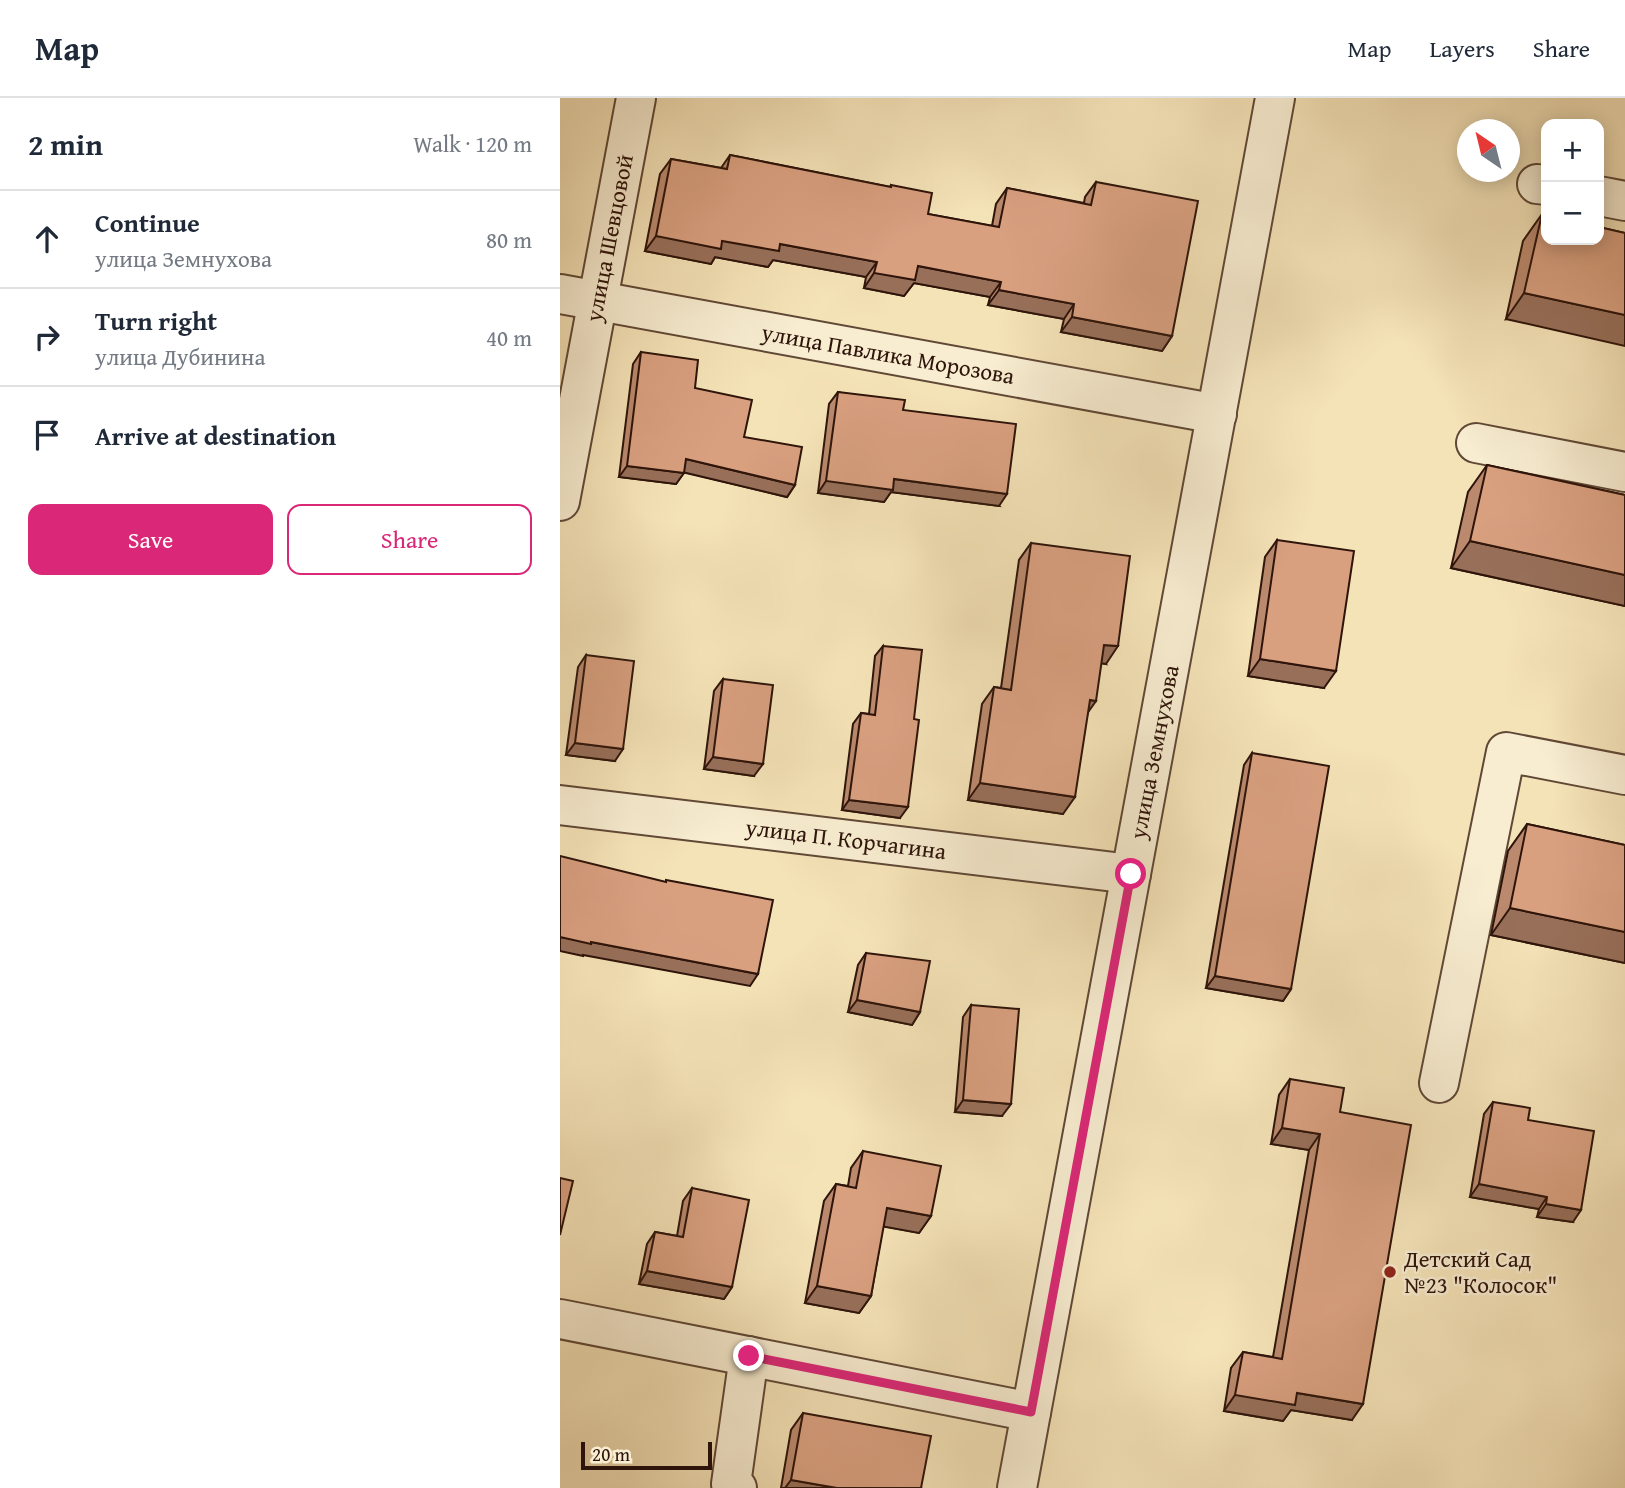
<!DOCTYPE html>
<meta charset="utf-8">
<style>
body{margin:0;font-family:"Gentium Book Plus",serif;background:#f6f6f7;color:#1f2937}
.controls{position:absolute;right:21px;top:21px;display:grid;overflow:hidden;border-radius:14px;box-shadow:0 4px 18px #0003}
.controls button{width:63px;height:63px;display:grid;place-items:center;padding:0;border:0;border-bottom:2px solid #e0e1e3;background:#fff;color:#1f2937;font:35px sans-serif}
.compass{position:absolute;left:897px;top:21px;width:63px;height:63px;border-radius:50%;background:#fff;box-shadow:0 4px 18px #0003;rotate:325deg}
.scale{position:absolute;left:21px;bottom:18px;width:131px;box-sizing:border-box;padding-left:7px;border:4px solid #2e140a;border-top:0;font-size:19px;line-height:24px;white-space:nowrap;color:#2e140a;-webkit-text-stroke:5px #f8edd1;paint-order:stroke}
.stop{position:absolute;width:21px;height:21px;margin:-16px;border:5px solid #db2777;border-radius:50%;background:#fff}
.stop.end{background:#db2777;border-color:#fff;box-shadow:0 2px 7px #0008}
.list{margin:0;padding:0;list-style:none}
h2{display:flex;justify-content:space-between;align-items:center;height:91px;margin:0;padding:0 28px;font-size:30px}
h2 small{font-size:23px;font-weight:400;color:#747a83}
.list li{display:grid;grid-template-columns:46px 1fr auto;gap:21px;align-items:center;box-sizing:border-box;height:98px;padding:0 28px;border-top:2px solid #e0e1e3}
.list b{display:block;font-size:26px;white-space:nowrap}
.list p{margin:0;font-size:23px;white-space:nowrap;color:#747a83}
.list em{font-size:23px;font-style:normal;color:#747a83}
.actions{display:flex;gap:14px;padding:21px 28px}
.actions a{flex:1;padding:16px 0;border:2px solid #db2777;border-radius:14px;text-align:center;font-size:24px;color:#db2777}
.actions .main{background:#db2777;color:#fff}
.icon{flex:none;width:38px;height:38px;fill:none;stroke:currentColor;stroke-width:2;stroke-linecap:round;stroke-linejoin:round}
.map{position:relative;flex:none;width:1065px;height:1390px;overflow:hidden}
header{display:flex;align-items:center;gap:42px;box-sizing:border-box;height:98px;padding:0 35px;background:#fff;border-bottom:2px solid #e0e1e3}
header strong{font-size:33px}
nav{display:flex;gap:38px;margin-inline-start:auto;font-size:24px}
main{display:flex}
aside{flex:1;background:#fff}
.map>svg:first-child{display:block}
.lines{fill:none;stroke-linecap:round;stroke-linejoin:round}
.minor-casing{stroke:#604836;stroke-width:42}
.minor{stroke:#f8edd1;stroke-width:38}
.wall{fill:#bb8a6e;stroke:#2e140a;stroke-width:2}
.shaded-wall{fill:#98705a;stroke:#2e140a;stroke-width:2}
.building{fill:#d9a080;stroke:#2e140a;stroke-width:2}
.route{stroke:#db2777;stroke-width:9}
.poi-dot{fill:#8f2418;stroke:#f8edd1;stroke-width:2.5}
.labels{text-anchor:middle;stroke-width:5;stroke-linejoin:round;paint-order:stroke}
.street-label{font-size:23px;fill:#2e140a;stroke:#f8edd1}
.poi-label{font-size:23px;fill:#2e140a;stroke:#f8edd1;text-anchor:start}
</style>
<header>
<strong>Map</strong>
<nav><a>Map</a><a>Layers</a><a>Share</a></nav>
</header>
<main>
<aside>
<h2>2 min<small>Walk · 120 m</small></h2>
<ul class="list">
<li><svg class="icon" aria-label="ahead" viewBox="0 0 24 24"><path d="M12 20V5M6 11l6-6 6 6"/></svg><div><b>Continue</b><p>улица Земнухова</p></div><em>80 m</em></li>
<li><svg class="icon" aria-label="right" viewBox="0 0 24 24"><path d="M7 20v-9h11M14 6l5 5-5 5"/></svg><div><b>Turn right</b><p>улица Дубинина</p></div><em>40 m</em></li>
<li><svg class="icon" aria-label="arrive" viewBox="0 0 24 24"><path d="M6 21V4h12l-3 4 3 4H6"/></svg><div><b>Arrive at destination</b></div></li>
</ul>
<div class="actions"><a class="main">Save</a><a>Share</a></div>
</aside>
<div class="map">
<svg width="1065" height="1390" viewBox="0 0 1065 1390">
<rect width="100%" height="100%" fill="#f5e3b8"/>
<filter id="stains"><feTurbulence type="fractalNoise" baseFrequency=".00286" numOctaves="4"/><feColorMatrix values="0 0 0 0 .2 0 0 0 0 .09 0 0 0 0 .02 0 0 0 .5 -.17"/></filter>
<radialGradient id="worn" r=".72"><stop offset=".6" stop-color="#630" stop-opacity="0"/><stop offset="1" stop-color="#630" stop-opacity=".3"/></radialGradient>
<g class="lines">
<defs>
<g id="minor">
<polyline points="977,86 986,87"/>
<polyline points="1039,98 1065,103"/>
<polyline points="0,196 657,316"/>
<polyline points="916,345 1065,374"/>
<polyline points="0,403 76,0"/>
<polyline points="0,707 571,776"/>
<polyline points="879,985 946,654 1065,677"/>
<polyline points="0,1221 471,1314"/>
<polyline points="177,1390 171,1386 189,1258"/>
<polyline points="457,1390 715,0"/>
</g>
</defs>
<use href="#minor" class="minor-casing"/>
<use href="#minor" class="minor"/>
</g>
<g class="wall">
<polygon points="170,57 330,89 331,87 368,116 432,128 436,106 447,90 524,105 525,99 536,84 612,238 602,253 501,234 504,221 428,207 430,199 354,185 344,198 304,190 306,179 213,162 208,169 155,159 151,166 85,153 100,76 111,61 161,70"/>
<polygon points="982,116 1065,135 946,221 963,143"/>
<polygon points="81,254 135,290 184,339 235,387 227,399 124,374 116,386 59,379 73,266"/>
<polygon points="278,294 343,312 439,408 331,394 324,404 258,395 269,306"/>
<polygon points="927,367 1065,397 1065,508 891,470 908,394"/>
<polygon points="717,442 764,590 688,578 705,459"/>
<polygon points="471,445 546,566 541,565 528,614 503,716 408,702 422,606 434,589 441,590 459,462"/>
<polygon points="323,548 340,720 282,712 293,626 301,615 309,616 315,558"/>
<polygon points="26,557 55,663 6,657 18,569"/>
<polygon points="163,581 194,678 144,671 154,593"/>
<polygon points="692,655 731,891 723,903 646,890 684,667"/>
<polygon points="967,726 1065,747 1065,865 931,837 948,753"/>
<polygon points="306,855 360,914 352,927 288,914 298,867"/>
<polygon points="411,907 442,1018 395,1014 403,919"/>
<polygon points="730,981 780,1014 792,1322 731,1312 723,1323 664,1313 671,1270 683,1254 713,1259 749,1052 711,1046 719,997"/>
<polygon points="933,1004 968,1022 1013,1124 977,1119 979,1111 910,1099 924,1016"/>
<polygon points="303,1053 371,1118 359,1135 323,1128 311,1198 299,1215 245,1205 264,1103 276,1086 288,1088 291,1070"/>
<polygon points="132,1090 172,1189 164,1201 79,1186 87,1146 95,1134 117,1138 123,1103"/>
<polygon points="243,1315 361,1390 221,1390 231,1332"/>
</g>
<g class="shaded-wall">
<polygon points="96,138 220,146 317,164 306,179 213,162 208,169 155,159 151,166 85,153"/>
<polygon points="358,168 441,184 430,199 354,185 344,198 304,190 314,175"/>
<polygon points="439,192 514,206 504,221 428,207"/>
<polygon points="964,195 1065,217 1065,248 946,221"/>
<polygon points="512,219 612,238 602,253 501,234"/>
<polygon points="126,361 235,387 227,399 118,373"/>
<polygon points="67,368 124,375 116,386 59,379"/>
<polygon points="334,381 447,396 439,408 331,394 324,404 258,395 266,383"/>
<polygon points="910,443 1065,477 1065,508 891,470"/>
<polygon points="544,547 558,548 546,566 532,564"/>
<polygon points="700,561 776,573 764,590 688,578"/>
<polygon points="530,602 536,603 524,620"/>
<polygon points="15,645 63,651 55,663 6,657"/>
<polygon points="153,659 203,666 194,678 144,671"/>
<polygon points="420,685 515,699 503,716 408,702"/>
<polygon points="289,702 348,709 340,720 282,712"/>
<polygon points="950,810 1065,834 1065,865 931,837"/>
<polygon points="0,839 31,844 198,876 190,888 23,857 23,858 0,853"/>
<polygon points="655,878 731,891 723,903 646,890"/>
<polygon points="297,902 360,914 352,927 288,914"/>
<polygon points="403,1002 451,1006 442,1018 395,1014"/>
<polygon points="722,1030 760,1036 749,1052 711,1046"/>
<polygon points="919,1086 987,1099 979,1111 910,1099"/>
<polygon points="986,1106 1021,1112 1013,1124 977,1119"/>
<polygon points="327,1110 371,1118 359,1135 315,1127"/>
<polygon points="87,1173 172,1189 164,1201 79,1186"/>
<polygon points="257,1188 311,1198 299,1215 245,1205"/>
<polygon points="737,1295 803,1306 792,1322 731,1312 723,1323 664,1313 675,1297"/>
<polygon points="231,1382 277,1390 225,1390"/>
</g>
<g class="building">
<polygon points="170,57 331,89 331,87 372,95 368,116 439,129 447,90 531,107 536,84 638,103 612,238 512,219 514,206 439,192 441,184 358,168 355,182 314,175 317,164 220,146 219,153 162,143 161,151 96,138 111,61 167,71"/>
<polygon points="982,116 986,117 986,142 1039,142 1039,129 1065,135 1065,217 964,195"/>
<polygon points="81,254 138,262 135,290 192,302 184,339 242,349 235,387 126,361 124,375 67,368"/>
<polygon points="278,294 345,302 343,312 456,326 447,396 334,381 333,392 266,383"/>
<polygon points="927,367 1065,397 1065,477 910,443"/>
<polygon points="717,442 794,453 776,573 700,561"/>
<polygon points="471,445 570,458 558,548 544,547 536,603 530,602 515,699 420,685 434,589 451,592"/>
<polygon points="323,548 362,552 354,621 359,622 348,709 289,702 301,615 315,617"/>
<polygon points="26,557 74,563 63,651 15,645"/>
<polygon points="163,581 213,587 203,666 153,659"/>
<polygon points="692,655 769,668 731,891 655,878"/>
<polygon points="967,726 1065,747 1065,834 950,810"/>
<polygon points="0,758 106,784 106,782 213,802 198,876 31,844 31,846 0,839"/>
<polygon points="306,855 370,863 360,914 297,902"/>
<polygon points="411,907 459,911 451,1006 403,1002"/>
<polygon points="730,981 784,990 780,1014 851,1027 803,1306 737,1295 735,1307 675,1297 683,1254 722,1261 760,1036 722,1030"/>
<polygon points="933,1004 970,1010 968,1022 1034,1033 1021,1112 986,1106 987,1099 919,1086"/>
<polygon points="303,1053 381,1068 371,1118 327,1110 311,1198 257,1188 276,1086 296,1090"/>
<polygon points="0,1080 13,1083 0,1137"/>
<polygon points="132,1090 189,1102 172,1189 87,1173 95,1134 123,1139"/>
<polygon points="243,1315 371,1338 361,1390 277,1390 231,1382"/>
</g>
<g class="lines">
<polyline class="route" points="189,1258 471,1314 571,776"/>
</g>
<circle class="poi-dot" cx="830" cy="1174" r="7"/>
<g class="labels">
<g class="street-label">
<text transform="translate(49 140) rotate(-79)" y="8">улица Шевцовой</text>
<text transform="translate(328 256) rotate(10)" y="8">улица Павлика Морозова</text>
<text transform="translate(594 654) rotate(-79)" y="8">улица Земнухова</text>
<text transform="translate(286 741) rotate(7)" y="8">улица П. Корчагина</text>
</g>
<g class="poi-label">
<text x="844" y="1169">Детский Сад<tspan x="844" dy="26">№23 "Колосок"</tspan></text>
</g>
</g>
<rect width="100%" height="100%" filter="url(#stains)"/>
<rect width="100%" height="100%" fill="url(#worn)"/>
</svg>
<div class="controls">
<button>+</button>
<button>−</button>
</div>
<svg class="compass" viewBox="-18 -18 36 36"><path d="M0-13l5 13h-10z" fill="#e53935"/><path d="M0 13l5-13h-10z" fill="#747a83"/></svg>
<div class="scale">20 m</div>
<div class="stop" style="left:571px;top:776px"></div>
<div class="stop end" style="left:189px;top:1258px"></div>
</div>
</main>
